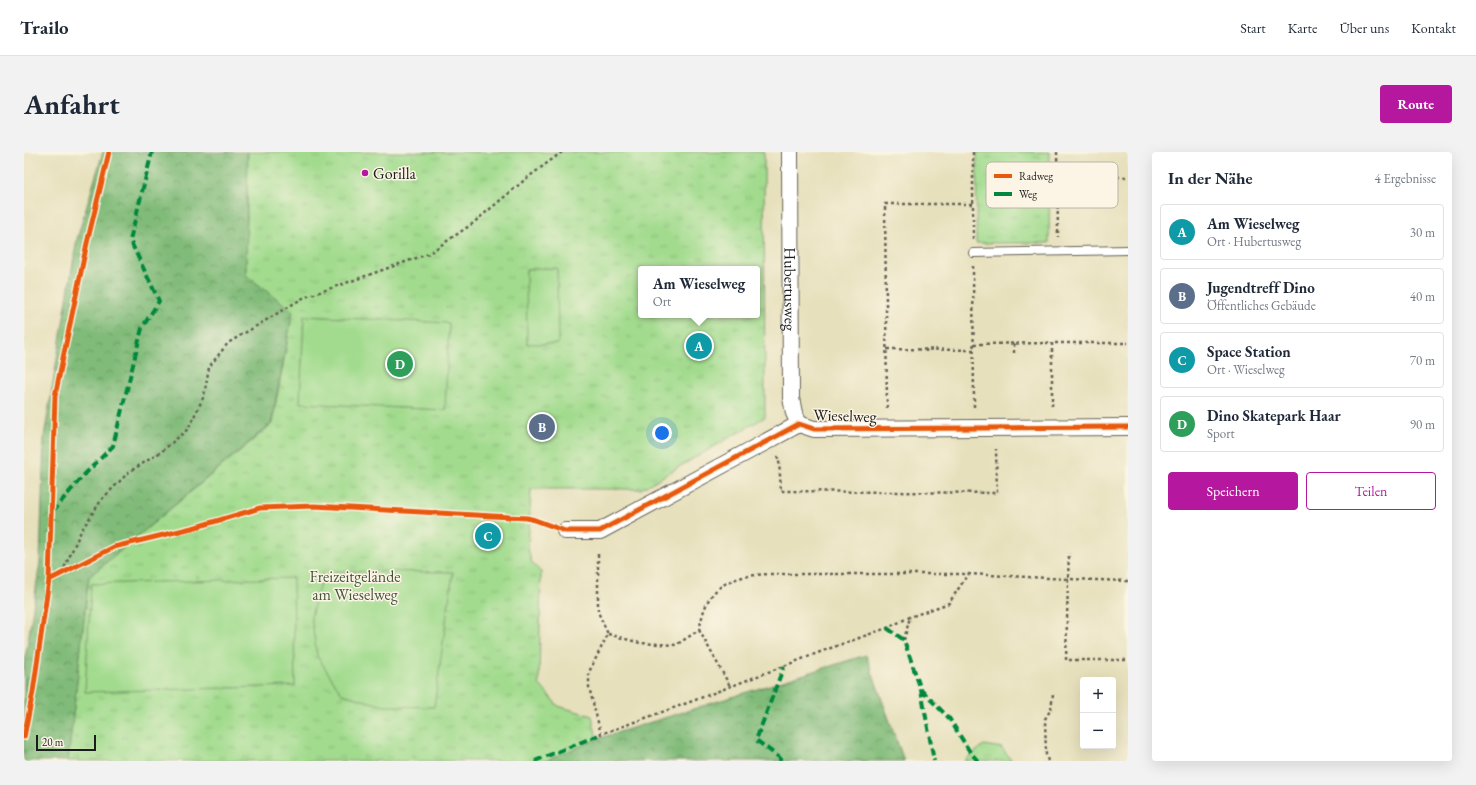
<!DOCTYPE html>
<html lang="de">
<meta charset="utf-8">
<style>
body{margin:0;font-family:"EB Garamond",serif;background:#f2f2f3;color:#1f2937}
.controls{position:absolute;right:12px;bottom:12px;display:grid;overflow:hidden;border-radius:4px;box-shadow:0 4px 16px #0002}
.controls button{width:36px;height:36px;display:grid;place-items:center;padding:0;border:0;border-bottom:1px solid #e0e1e3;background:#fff;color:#1f2937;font:20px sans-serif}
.scale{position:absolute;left:12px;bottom:10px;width:60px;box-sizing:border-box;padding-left:4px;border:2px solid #1c1c1c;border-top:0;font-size:11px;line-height:14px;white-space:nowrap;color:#1c1c1c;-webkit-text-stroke:3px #fcf5e5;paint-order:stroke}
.you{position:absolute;left:638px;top:281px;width:14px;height:14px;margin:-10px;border:3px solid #fff;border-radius:50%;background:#1a73e8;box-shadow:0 0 0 6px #1a73e833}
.badge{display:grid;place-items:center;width:26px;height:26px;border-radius:50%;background:#b5179e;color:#fff;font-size:13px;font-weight:700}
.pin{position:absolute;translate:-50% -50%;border:2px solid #fff;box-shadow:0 1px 4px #0006}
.popup{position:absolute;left:614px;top:114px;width:122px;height:52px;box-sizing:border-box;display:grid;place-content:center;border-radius:4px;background:#fff;filter:drop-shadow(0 1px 3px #0005);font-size:13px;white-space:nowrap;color:#747a83}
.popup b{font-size:15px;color:#1f2937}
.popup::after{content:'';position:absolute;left:50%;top:100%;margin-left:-8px;border:8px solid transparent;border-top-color:#fff}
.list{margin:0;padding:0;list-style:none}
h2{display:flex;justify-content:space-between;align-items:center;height:52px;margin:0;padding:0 16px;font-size:17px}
h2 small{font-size:13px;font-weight:400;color:#747a83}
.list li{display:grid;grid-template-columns:26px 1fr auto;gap:12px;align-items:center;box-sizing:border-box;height:56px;margin:0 8px 8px;padding:0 8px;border:1px solid #e0e1e3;border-radius:4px}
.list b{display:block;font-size:15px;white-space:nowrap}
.list p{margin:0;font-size:13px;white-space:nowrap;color:#747a83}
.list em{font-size:13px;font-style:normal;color:#747a83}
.actions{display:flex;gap:8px;padding:12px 16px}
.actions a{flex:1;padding:9px 0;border:1px solid #b5179e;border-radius:4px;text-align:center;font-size:14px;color:#b5179e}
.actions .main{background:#b5179e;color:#fff}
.map{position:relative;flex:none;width:1104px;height:609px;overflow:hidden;border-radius:4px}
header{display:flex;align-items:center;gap:24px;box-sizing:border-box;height:56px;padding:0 20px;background:#fff;border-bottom:1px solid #e0e1e3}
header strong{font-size:19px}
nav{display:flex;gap:22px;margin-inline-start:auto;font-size:14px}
.intro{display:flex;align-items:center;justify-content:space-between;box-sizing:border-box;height:96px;padding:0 24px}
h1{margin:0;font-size:28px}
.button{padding:10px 18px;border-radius:4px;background:#b5179e;color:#fff;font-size:14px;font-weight:700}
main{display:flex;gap:24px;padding:0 24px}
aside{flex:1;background:#fff;border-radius:4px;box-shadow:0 4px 16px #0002}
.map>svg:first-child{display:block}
.forest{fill:url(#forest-crowns);stroke:#4e6c4a}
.park{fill:url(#park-tufts);stroke:#5f7c55;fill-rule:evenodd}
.garden{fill:#a2db8e;stroke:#5f7c55}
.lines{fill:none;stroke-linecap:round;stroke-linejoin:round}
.service-casing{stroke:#636154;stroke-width:10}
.minor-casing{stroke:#636154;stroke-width:18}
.path{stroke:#636154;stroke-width:2.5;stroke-dasharray:3 3;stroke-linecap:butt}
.service{stroke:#fff;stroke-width:8}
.minor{stroke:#fff;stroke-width:16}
.quiet{stroke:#00873e;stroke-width:4;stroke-dasharray:8 4;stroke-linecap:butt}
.cycleway-casing{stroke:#fcf5e5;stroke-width:8}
.cycleway{stroke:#e8590c;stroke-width:5}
.poi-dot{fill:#b5179e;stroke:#fcf5e5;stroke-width:1.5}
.labels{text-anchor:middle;stroke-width:3;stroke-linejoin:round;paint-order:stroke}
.poi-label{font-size:16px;fill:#1c1c1c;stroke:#fcf5e5;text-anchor:start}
.street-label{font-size:16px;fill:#1c1c1c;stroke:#fcf5e5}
.park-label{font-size:16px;fill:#44553e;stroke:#fcf5e5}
.key{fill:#fcf5e5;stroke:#b9b4a9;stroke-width:1}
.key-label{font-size:11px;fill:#1c1c1c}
</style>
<header>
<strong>Trailo</strong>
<nav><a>Start</a><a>Karte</a><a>Über uns</a><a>Kontakt</a></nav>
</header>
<div class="intro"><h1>Anfahrt</h1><a class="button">Route</a></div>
<main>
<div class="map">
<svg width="1104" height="609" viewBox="0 0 1104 609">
<defs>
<pattern id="forest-crowns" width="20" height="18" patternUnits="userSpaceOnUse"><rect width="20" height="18" fill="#81bb79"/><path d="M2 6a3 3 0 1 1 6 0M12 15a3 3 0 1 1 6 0" fill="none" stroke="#699762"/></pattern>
<pattern id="park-tufts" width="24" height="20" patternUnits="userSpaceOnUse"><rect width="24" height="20" fill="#a2db8e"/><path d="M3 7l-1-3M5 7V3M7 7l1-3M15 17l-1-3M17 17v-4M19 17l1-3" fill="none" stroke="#8bbb7a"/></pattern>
</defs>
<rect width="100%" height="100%" fill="#fcf5e5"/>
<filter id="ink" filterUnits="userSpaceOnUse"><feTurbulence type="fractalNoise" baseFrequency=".025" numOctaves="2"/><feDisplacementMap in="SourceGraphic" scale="8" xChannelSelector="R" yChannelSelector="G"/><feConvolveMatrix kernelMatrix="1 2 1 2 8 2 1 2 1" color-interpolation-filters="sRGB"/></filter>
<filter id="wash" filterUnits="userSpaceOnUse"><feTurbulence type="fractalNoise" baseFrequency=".012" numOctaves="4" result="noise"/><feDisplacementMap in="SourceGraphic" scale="16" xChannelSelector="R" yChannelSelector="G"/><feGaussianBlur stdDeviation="0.9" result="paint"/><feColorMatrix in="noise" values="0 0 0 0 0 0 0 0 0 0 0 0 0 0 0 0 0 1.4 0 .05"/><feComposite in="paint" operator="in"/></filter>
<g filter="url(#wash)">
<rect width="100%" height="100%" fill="#e6e0bc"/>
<g class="forest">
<polygon points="79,0 224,0 222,123 269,159 247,272 65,425 44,609 0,609 0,515 16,410 20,285 53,87"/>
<polygon points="842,503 880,609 521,609 573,587"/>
</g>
<g class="park">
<path d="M224,0H740L741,265L617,337H507L504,397L508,411L517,420L515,532L534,554L568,564L573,587L521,609H44L65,425L248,272L269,159L222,123ZM617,117H733V163H617Z"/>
<polygon points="953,0 1026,0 1025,91 952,91"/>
<polygon points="960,593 978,596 988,609 940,609"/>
</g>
<g class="garden">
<polygon points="533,116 534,192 503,192 502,117"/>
<polygon points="280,164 425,171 421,258 276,251"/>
<polygon points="299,419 429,420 410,555 360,554 318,542 293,504 287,465"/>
<polygon points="269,426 271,534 61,540 67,432"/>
</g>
</g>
<g filter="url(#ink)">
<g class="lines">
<defs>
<polyline id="service" points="949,101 1104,98"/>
<g id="minor">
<path id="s1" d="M766,0L767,246L770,261L775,272"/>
<polyline points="541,379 576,379 775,272 790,277 1104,275"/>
</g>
</defs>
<use href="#service" class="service-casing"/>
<use href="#minor" class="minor-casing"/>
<g class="path">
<polyline points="949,0 949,87"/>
<polyline points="1033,0 1034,85"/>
<polyline points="1033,25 1104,25"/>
<polyline points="949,114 950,255"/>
<polyline points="950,192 1028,191"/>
<polyline points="990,192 990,204"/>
<polyline points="863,197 950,198"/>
<polyline points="902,197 902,202"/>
<polyline points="1028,254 1028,191 1104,191"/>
<polyline points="863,256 861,52 949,52"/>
<polyline points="753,304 755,308 757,339 973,341 972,297"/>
<polyline points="574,402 574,460 584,482 565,520 565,535 577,582 666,550 804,497 863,476 886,465 925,451 944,422"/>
<polyline points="38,421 57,379 78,347 105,320 137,300 164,277 180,244 185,215 204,191 279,146 404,102 448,72 503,26 538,0"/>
<polyline points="1104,429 1044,427 1042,508 1104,508"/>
<polyline points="675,478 706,534"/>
<path d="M584,482L616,491L652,493L675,478C677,471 678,463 681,456C691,428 719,423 746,422H944L1044,427L1045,401"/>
<polyline points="880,488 886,465"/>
<polyline points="1024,609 1022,603 1021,567 1027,557 1029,542"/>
</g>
<use href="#service" class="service"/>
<use href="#minor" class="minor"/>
<g class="quiet">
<polyline points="28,360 60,323 89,294 118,176 135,149 106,88 128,0"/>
<polyline points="863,476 880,488 897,538 910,609"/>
<polyline points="897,538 925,566 946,600 954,609"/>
<polyline points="511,609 577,582"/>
<polyline points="756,609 756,606 732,588 760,514"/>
</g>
<defs>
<g id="cycleway">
<polyline points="25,428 90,395 172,375 236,356 290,354 503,366 511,368 541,379 576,379 775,272 790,277 1104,275"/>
<polyline points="0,585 9,540 25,428 31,244 63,91 85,0"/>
</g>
</defs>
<use href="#cycleway" class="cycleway-casing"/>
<use href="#cycleway" class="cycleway"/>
</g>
</g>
<circle class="poi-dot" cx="341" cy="21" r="4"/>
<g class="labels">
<g class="poi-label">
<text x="349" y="27">Gorilla</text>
</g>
<g class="street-label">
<text dy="6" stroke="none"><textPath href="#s1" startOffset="137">Hubertusweg</textPath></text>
<text transform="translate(821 263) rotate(2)" y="6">Wieselweg</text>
</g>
<g class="park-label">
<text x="331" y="430">Freizeitgelände<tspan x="331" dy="18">am Wieselweg</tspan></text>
</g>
</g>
<rect x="962" y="10" width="132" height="46" rx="6" class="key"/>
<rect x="970" y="22" width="18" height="4" fill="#e8590c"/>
<rect x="970" y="40" width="18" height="4" fill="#00873e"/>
<g class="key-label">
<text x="995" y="28">Radweg</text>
<text x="995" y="46">Weg</text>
</g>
</svg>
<div class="controls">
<button>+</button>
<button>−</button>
</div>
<div class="scale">20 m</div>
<div class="you"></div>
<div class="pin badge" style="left:675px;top:194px;background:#0f9aa8">A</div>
<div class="popup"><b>Am Wieselweg</b>Ort</div>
<div class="pin badge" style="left:518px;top:275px;background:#5c6f8a">B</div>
<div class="pin badge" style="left:464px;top:384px;background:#0f9aa8">C</div>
<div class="pin badge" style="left:376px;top:212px;background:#2e9e5b">D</div>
</div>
<aside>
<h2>In der Nähe<small>4 Ergebnisse</small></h2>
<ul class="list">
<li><span class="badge" style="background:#0f9aa8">A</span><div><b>Am Wieselweg</b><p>Ort · Hubertusweg</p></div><em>30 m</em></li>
<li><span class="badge" style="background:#5c6f8a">B</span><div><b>Jugendtreff Dino</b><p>Öffentliches Gebäude</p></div><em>40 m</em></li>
<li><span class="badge" style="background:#0f9aa8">C</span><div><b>Space Station</b><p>Ort · Wieselweg</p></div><em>70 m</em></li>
<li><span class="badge" style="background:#2e9e5b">D</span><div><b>Dino Skatepark Haar</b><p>Sport</p></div><em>90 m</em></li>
</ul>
<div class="actions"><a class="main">Speichern</a><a>Teilen</a></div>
</aside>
</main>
